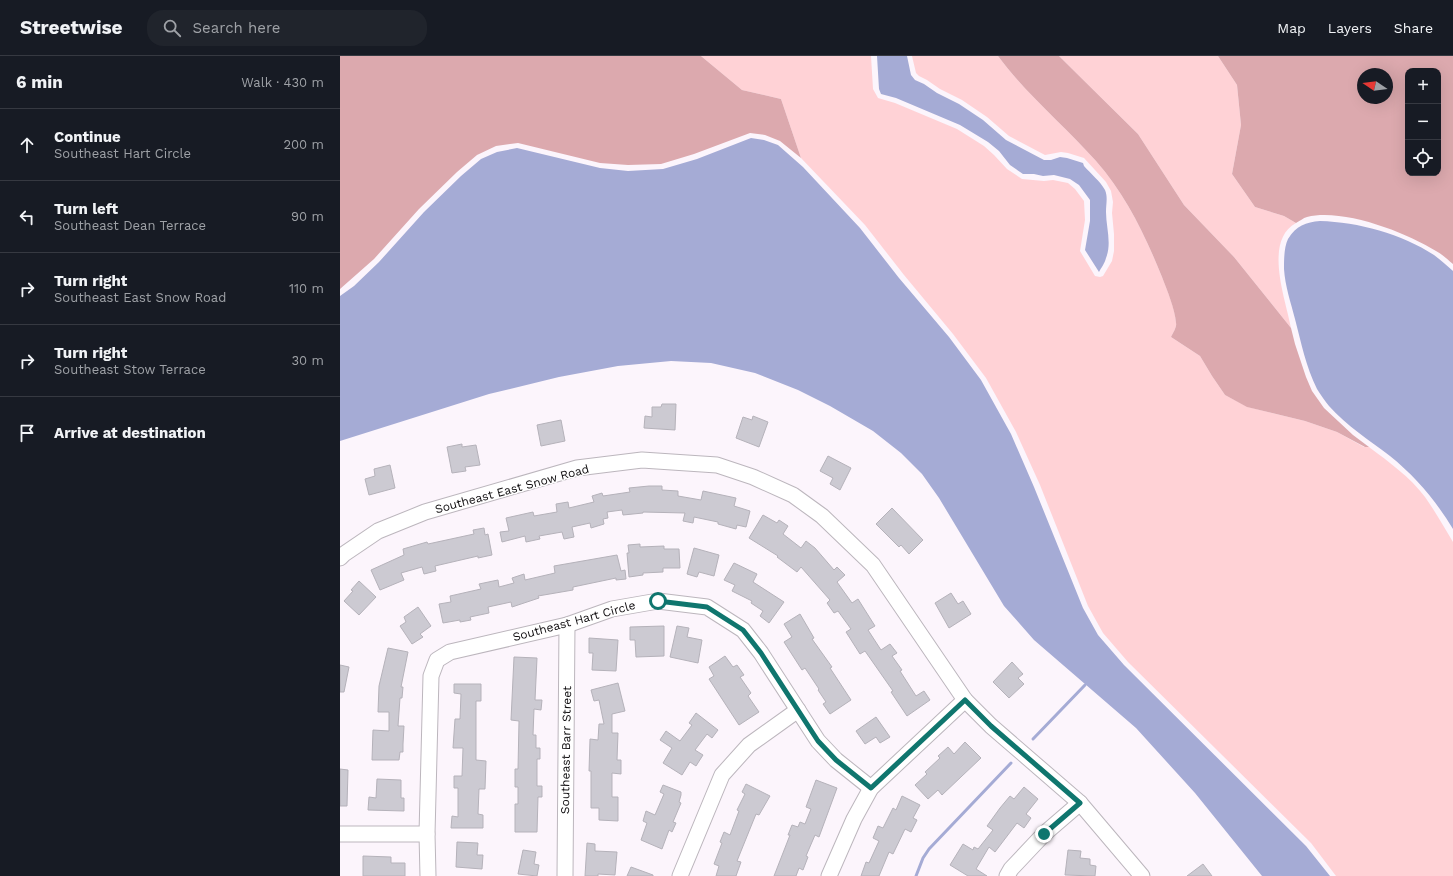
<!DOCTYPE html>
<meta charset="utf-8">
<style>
body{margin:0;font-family:"Work Sans",sans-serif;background:#20242c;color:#f1f3f6}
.controls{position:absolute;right:12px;top:12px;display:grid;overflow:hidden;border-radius:8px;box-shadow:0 4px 16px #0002}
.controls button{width:36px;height:36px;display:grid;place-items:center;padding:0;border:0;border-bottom:1px solid #363941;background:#171b24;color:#f1f3f6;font:20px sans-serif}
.compass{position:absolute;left:1017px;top:12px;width:36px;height:36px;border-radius:50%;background:#171b24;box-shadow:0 4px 16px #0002;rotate:283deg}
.stop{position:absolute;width:12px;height:12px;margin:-9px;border:3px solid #0f766e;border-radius:50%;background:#fff}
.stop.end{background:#0f766e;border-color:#fff;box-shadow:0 1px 4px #0008}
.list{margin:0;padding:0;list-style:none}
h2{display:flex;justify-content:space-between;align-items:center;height:52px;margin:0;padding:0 16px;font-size:17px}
h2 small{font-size:13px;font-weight:400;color:#9ea1a6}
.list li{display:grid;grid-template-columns:26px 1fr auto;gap:12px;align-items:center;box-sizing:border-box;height:72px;padding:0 16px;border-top:1px solid #363941}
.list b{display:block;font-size:15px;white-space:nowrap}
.list p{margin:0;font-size:13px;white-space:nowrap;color:#9ea1a6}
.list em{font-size:13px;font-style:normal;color:#9ea1a6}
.icon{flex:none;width:22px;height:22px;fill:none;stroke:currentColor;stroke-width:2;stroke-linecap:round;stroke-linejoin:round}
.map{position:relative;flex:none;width:1113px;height:820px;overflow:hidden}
header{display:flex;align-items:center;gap:24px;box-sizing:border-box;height:56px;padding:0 20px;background:#171b24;border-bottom:1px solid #363941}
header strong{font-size:19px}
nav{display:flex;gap:22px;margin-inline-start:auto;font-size:14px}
.search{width:280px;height:36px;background:#20242c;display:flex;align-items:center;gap:10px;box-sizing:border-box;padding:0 14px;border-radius:16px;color:#9ea1a6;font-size:15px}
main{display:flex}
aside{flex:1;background:#171b24}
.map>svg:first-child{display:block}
.green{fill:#ffd2d6}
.forest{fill:#dca9ae;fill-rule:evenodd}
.water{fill:#a5abd5}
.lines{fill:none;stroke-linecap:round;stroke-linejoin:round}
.stream{stroke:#a5abd5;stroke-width:3}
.building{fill:#cccad2;stroke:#b5b2ba}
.minor-casing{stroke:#bcb6bd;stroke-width:17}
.minor{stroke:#fff;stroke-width:15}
.route{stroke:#0f766e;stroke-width:5}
.labels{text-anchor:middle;stroke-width:3;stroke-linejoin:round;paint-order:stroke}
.street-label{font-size:12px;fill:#0f0d0f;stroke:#fff}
</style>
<header>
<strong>Streetwise</strong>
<div class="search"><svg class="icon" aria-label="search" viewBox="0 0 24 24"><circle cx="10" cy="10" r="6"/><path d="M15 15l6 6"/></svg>Search here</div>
<nav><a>Map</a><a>Layers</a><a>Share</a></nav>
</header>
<main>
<aside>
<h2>6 min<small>Walk · 430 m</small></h2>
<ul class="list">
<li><svg class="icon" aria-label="ahead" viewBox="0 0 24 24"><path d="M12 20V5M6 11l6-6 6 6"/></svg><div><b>Continue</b><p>Southeast Hart Circle</p></div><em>200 m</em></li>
<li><svg class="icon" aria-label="left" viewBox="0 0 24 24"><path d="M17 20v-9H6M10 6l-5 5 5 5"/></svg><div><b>Turn left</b><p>Southeast Dean Terrace</p></div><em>90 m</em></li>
<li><svg class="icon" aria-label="right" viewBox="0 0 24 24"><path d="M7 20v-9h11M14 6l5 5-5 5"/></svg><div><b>Turn right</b><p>Southeast East Snow Road</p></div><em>110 m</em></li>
<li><svg class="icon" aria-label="right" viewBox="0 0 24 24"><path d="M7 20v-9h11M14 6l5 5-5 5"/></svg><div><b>Turn right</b><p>Southeast Stow Terrace</p></div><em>30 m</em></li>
<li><svg class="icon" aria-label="arrive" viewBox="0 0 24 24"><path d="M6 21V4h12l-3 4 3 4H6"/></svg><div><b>Arrive at destination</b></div></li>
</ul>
</aside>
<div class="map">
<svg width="1113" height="820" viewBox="0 0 1113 820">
<rect width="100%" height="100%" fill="#fcf5fc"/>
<g class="green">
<path d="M361,0H531L533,33L538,42L555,47L617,73L644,90L654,99L667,113L682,123L704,125L713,124L728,127L735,133L744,145L745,164L740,195L755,220L760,221L763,220L772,205L774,195V178L772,157L773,146L771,135L766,126L744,102L728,97L721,96L705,99L669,80L647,61L622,44L600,33L587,24L579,20L576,17L572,0H658C687,39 724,69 756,105C786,139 805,179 822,221C827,234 835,252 836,267C837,271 833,277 831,281L860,300L872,320L885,339L908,351L965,365L997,376L1024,391H1029C1049,406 1070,421 1085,441C1095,455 1104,471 1113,486V820H996L971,787L788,606L763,577L748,550L700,429L676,376L646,322L613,278L564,219L525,169L461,102L441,43L402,34Z"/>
<path d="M719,0H878L897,29L901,69L892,118L915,151L944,160L956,167C923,185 946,244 951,272L894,201L844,149L798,78Z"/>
</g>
<g class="forest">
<polygon points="0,0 361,0 402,34 441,43 461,102 440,85 425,79 410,77 354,98 321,108 288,109 260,107 178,87 156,90 137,99 117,116 79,153 34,203 0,233"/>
<path d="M658,0H719L798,78L844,149L894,201L951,272L955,288L966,321L972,335L984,352L1013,379L1029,391H1025L997,376L965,365L907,351L885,339L872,320L860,300L831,281C833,277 837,271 836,267C835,253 827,234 822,221C805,179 786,139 756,105C724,69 687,39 658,0Z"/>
<path d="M878,0H1113V208C1108,204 1102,198 1096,195C1065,176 1003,152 967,161C963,162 960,165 956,167L944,160L915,151L892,118L901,69L897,29ZM1068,15H1098V117H1068ZM1023,18H1047V42H1023Z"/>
</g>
<g class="water">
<path d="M537,0H567L571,19L575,24L584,28L597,37L619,48L643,64L666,84L704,104H711L720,101L727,102L743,107L744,110C751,118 760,125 765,134C768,141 766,148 766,156C766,171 772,187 766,202C765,207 761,212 759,216L745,194L750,165V144L739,129L730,123L714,119L703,120L694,118H683L670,109L659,95L648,86L620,69L556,42L541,38L539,33Z"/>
<polygon points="411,82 424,84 438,89 463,111 520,172 559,222 609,281 641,324 671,378 694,431 743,552 758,579 784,609 966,790 990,820 922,820 855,737 796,672 694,584 664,550 599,442 582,418 561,397 533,375 490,350 458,334 415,317 371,307 331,305 278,310 219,321 149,338 0,385 0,240 14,230 39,206 84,156 121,120 141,103 157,96 177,92 260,112 288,115 323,113 357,103"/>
<path d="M980,165C1018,166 1062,178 1094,199C1101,204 1107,210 1113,215V473C1096,445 1076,421 1050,400C1029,384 1007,370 989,350C985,345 980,338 977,333C966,311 961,286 955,263C951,247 945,230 944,213C944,204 944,191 948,183C956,170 966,166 980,165Z"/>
</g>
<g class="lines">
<g class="stream">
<polyline points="693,683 745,629"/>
<polyline points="576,820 583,802 589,793 671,707"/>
</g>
</g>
<g class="building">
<polygon points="322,348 336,348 335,374 304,372 305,360 312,361 312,351 321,351"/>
<polygon points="413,360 428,366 419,391 396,382 403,361 412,364"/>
<polygon points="221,364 225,385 201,390 197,369"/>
<polygon points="122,388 122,391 136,389 140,409 125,411 126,415 112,417 107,391"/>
<polygon points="488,400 511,412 500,434 490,428 493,422 480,415"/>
<polygon points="50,409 55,432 29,439 25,423 35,420 34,413"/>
<polygon points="309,430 322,430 322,434 338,435 338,440 361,444 363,435 396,442 394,450 410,455 406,471 397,469 396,473 378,468 378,466 354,461 353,467 343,465 345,457 303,456 303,457 283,459 282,454 267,456 268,462 263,463 264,468 251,472 250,467 232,471 234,481 224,483 222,476 199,480 200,483 186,486 185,480 162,486 160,476 169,475 166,462 193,456 194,460 217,456 216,448 228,446 229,452 254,446 252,440 262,437 263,440 290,436 289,432"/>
<polygon points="552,452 583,484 569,498 561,489 559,491 536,468"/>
<polygon points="423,459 437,467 439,464 448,470 443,478 461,492 466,485 475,492 494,514 497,511 505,519 497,526 512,547 518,543 523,551 535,570 528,574 541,594 550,588 557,597 552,600 562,614 560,615 576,640 584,635 590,644 567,660 551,636 553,635 525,595 520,598 506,576 511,573 498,555 494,557 487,547 490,544 461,511 457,516 437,501 438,500 409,482"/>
<polygon points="144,472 145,479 148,478 152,499 138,502 138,500 95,510 96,515 84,518 82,511 61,517 64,524 40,534 31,514 64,499 63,493 87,486 88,488 134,478 133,474"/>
<polygon points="300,488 300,491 324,490 324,493 339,493 340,512 323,512 323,516 303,517 303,519 289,521 287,497 289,497 288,489"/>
<polygon points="354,492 379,499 374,520 359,516 357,521 347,518"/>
<polygon points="277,499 281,515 285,514 286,523 276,524 276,522 233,531 233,534 198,540 199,542 172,551 171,546 148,551 149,557 130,561 131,564 120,566 120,564 103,567 99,548 111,546 110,540 141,533 139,528 158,524 159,531 174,527 172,522 184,518 185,524 215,517 214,510"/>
<polygon points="394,507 417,518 413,526 444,546 429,567 420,560 423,555 411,547 412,545 392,535 395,529 384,524"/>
<polygon points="19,525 36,541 19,559 4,545 13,535 11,534"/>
<polygon points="611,537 618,548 623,545 631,558 609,572 595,547"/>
<polygon points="78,551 91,570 80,578 83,581 72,588 60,570 66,566 64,561"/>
<polygon points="460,558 474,582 472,583 492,611 490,612 511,644 490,658 483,648 486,646 478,634 479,633 465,612 462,614 444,586 452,581 444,568"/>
<polygon points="324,570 324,600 296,601 295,584 290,584 290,571"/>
<polygon points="337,570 349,572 347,581 362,584 358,607 330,601"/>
<polygon points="249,582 278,584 276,615 252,614 253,597 249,597"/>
<polygon points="48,592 68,596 61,631 63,631 62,642 60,642 58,670 64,670 63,688 63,696 60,696 59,704 32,704 33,674 49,675 49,656 38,656 39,630"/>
<polygon points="385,600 393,611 397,609 404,619 400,621 411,637 408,640 419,656 399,669 369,623 374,620 369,611"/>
<polygon points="174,601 197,602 195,644 202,644 201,654 194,653 193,679 196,679 196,692 200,692 200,703 197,703 197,730 202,730 202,741 198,741 197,776 175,776 175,748 178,748 178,731 175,731 175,713 178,713 179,665 171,664"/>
<polygon points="672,606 683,618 678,622 684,628 669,642 653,626"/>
<polygon points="0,609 9,611 4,636 0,636"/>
<polygon points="278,627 285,655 272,658 272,677 278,677 277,704 281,704 281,718 272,717 272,741 278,741 278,765 259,764 259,752 251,752 251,715 249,715 250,683 258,684 259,668 264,668 259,644 254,645 251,634"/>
<polygon points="114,628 141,628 141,645 136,645 136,704 146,705 145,733 139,733 138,758 143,759 143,772 111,772 112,760 118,761 118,732 114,732 114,720 122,720 123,692 113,692 115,663 120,663 121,638 114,637"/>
<polygon points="356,657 378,674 372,682 367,678 355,694 363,699 356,710 350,706 342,719 323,707 332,692 320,684 326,675 340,685 352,669 349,667"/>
<polygon points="536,661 550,681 540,687 536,681 525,688 516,675"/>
<polygon points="625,686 641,702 602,739 598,734 588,743 575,729 587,718 585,716 600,702 598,700 608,691 614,698"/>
<polygon points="0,713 8,714 7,750 0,750"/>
<polygon points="37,723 61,724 61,742 64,742 64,755 28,754 29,741 36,742"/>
<polygon points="476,724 497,732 479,781 475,779 466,800 468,801 463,814 459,812 456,820 434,820 450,779 448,779 452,769 458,771 460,766 465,768 471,753 466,751"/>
<polygon points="406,728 430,740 419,759 416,758 397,805 401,806 396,820 376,820 379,810 374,808 382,787 380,786 384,776 390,779 399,755 397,754 405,738 402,736"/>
<polygon points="323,729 341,736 341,739 339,746 341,747 333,766 336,767 332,776 329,774 322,793 301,784 307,767 303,765 306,755 315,759 324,738 320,736"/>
<polygon points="684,731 698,743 686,758 691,762 684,772 677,767 655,796 649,791 636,813 647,820 628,820 610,809 623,788 633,794 634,791 638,793 653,774 647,770 660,752 670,740 674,743"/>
<polygon points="562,740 580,749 573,762 577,764 571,776 565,773 553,798 549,796 539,820 521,820 526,806 529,807 539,785 533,782 538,770 543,772 553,752 556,754"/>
<polygon points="117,786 138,787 137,799 143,799 142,813 116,811"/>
<polygon points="247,787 255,788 255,795 277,796 275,819 258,818 258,820 245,820"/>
<polygon points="183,794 196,796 194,808 199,809 197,820 178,818"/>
<polygon points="728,794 741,795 740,802 750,803 750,809 756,810 755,820 725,819"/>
<polygon points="23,800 51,801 51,807 65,807 65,820 23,820"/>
<polygon points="863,808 872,820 847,820"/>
<polygon points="291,811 313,819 313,820 287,820"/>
</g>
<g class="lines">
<defs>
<g id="minor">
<polyline points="0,502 4,498 38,475 85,456 237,412 302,404 377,409 413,421 453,439 482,460 533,509 625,644 651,670 740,747 802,820"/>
<polyline points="0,778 87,778"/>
<polyline points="88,820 87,778 91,620 97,604 110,596 227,569 272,553 318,545 367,551 403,574 421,597 478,685 496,704 531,732"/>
<polyline points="225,820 227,569"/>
<polyline points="340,820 382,719 409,689 458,654"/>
<polyline points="489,820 514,763 531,732 625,644"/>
<polyline points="667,820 671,813 704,778 740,747"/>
</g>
</defs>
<use href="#minor" class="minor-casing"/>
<use href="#minor" class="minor"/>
</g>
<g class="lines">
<polyline class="route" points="318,545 367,551 403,574 421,597 478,685 496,704 531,732 625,644 651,670 740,747 704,778"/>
</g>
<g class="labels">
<g class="street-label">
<text transform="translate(172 433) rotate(-15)" y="4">Southeast East Snow Road</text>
<text transform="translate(234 565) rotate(-15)" y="4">Southeast Hart Circle</text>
<text transform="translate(226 694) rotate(-89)" y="4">Southeast Barr Street</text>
</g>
</g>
</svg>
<div class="controls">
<button>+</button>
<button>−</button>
<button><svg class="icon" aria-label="locate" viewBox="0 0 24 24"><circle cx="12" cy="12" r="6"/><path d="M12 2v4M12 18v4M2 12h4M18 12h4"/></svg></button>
</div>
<svg class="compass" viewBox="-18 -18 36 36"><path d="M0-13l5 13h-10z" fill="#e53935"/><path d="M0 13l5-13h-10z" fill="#9ea1a6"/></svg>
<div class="stop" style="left:318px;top:545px"></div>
<div class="stop end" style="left:704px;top:778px"></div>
</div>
</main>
